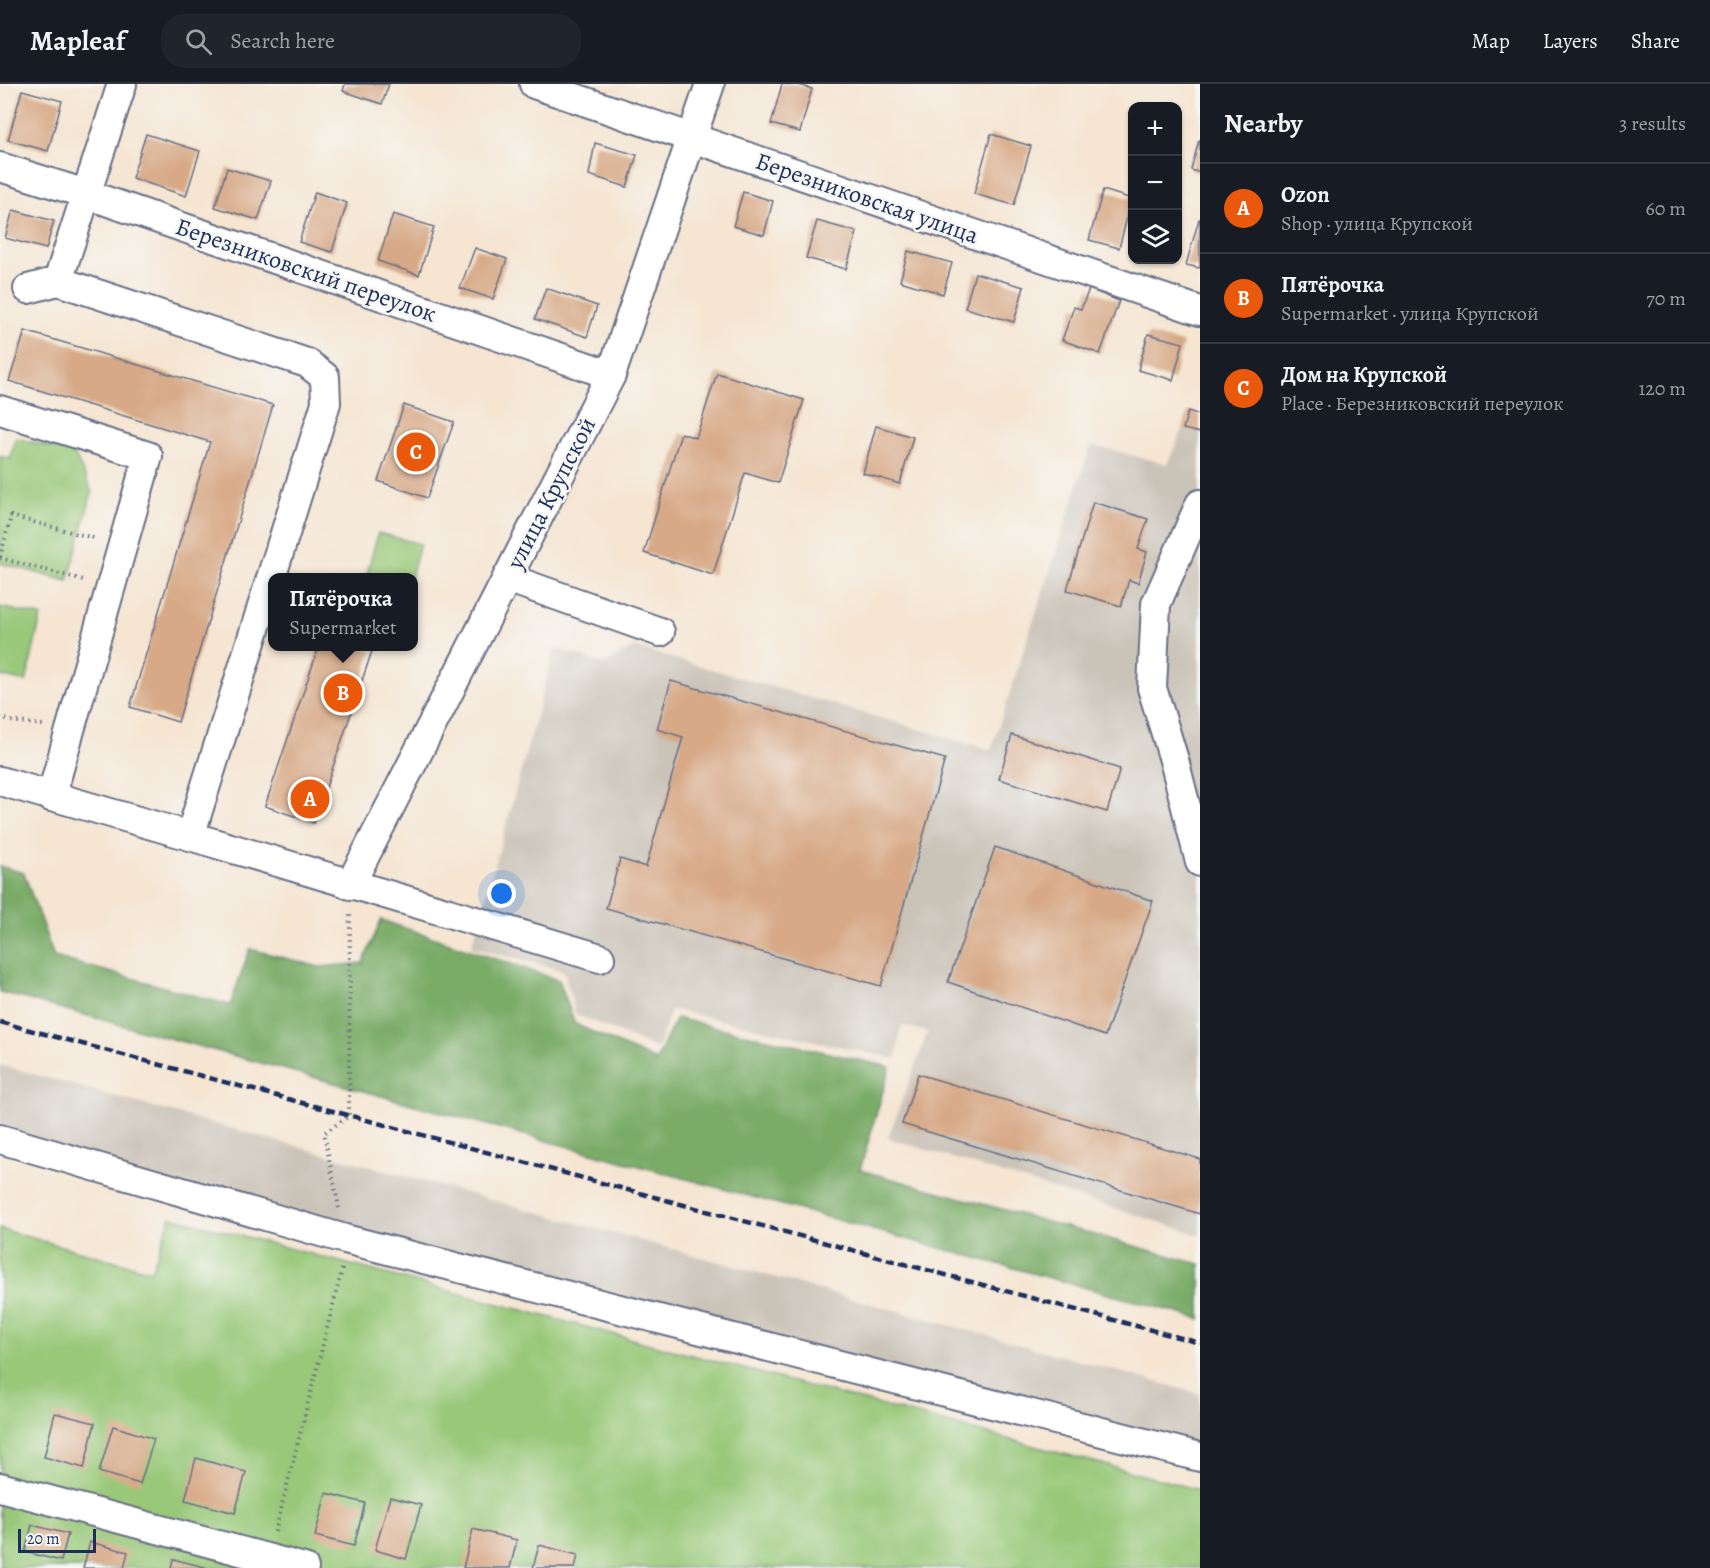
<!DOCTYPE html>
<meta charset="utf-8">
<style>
body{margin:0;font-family:Alegreya,serif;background:#20242c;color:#f1f3f6}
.controls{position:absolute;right:18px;top:18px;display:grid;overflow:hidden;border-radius:12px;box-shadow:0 2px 4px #0004}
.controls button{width:54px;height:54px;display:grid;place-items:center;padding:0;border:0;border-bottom:2px solid #363941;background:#171b24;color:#f1f3f6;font:30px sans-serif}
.scale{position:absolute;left:18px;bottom:15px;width:78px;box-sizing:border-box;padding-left:6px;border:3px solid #1b2f5e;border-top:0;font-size:16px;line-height:21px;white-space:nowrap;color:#1b2f5e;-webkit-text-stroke:4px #f6f6f2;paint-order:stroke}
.you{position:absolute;left:502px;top:810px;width:21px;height:21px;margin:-15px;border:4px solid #fff;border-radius:50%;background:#1a73e8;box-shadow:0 0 0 9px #1a73e833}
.badge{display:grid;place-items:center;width:39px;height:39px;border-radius:50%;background:#ea580c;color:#fff;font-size:20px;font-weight:700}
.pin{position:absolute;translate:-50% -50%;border:3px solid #fff;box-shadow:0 2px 6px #0006}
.popup{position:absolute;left:268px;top:489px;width:150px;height:78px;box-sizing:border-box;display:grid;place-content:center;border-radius:12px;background:#171b24;filter:drop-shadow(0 2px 4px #0005);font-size:20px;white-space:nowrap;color:#9ea1a6}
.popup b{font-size:22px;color:#f1f3f6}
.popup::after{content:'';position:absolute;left:50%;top:100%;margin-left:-12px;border:12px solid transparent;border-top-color:#171b24}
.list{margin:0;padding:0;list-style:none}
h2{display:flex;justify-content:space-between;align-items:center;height:78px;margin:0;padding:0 24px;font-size:26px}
h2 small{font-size:20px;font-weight:400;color:#9ea1a6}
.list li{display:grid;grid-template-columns:39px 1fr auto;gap:18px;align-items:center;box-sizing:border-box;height:90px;padding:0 24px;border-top:2px solid #363941}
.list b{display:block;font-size:22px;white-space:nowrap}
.list p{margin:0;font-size:20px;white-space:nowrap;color:#9ea1a6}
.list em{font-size:20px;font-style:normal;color:#9ea1a6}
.icon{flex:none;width:33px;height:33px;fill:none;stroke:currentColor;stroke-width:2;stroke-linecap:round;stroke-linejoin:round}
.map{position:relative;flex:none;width:1200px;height:1484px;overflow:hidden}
header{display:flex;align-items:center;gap:36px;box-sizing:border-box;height:84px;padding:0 30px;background:#171b24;border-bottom:2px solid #363941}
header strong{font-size:28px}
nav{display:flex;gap:33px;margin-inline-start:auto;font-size:21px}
.search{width:420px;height:54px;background:#20242c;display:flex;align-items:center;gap:15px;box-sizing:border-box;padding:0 21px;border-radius:24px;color:#9ea1a6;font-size:22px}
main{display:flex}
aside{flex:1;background:#171b24}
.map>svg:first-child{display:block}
.industrial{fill:#cac3b8}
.green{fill:#98c878;stroke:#5a7c6b;stroke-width:1.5}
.forest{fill:#7aac68;stroke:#4a6e63;stroke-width:1.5}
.building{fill:#d7a986}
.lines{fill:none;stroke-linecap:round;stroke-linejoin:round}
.minor-casing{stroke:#676f86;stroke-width:32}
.path{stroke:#676f86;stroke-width:4;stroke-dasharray:1.5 4.5;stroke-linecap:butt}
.minor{stroke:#fff;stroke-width:28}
.rail{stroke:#1b2f5e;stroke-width:4.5;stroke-dasharray:9 4.5;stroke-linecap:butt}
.labels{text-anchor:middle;stroke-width:5;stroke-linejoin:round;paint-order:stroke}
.street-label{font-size:24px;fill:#1b2f5e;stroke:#f6f6f2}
</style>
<header>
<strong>Mapleaf</strong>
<div class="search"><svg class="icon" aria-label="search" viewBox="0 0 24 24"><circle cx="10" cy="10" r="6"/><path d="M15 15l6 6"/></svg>Search here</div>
<nav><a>Map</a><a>Layers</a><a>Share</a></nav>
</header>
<main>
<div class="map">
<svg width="1200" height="1484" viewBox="0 0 1200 1484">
<rect width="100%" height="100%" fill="#f6f6f2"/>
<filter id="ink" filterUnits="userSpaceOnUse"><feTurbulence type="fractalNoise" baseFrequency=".0167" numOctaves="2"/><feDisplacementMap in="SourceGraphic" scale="12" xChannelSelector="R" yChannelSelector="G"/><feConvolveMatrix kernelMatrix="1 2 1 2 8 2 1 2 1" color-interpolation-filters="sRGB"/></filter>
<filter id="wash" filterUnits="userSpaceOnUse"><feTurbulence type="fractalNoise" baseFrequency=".008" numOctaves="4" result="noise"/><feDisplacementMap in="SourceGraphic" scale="24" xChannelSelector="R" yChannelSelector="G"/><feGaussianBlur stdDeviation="1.35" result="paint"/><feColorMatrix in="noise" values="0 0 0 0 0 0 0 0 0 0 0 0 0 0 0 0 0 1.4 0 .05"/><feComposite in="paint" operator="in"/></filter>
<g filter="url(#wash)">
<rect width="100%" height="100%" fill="#f5e5d1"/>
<g class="industrial">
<polygon points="1188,327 1200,331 1200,1151 888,1054 928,948 901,941 896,975 671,925 658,965 575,930 564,887 471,863 482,828 555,564 604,580 634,563 991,666 1091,361 1167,380 1183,345"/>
<polygon points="0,981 1200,1310 1200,1381 0,1056"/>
</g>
<g class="green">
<polygon points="16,354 74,369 92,408 68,497 0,479 0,372 10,375"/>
<polygon points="378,449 420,460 411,493 381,493 367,490"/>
<polygon points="0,523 41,532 26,598 0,592"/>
<polygon points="171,1133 1200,1406 1200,1484 0,1484 0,1145 151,1187"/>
</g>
<polygon class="forest" points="0,782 24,789 54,873 230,921 250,865 320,883 363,879 381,836 559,896 575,940 656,977 676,934 890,983 860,1086 1200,1180 1200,1235 0,908"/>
<g id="blocks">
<g class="building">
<polygon points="345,0 389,0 382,20 343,7"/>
<polygon points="782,0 796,0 812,5 800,48 771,40"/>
<polygon points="22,6 62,17 48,67 8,56"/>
<polygon points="146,50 200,67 186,112 132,94"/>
<polygon points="991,50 1031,62 1014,121 974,110"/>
<polygon points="1199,56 1200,56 1200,89 1191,86"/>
<polygon points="595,59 637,71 627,103 589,91"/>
<polygon points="227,84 271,97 258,136 215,123"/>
<polygon points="1103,106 1132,115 1119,164 1089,156"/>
<polygon points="315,108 347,119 332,168 299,158"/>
<polygon points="743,108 773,117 764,151 733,142"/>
<polygon points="13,126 54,137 46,165 5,154"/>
<polygon points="393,130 434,143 419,191 378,177"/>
<polygon points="1199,135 1200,135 1200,184 1186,181"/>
<polygon points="817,137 857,148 846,185 806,174"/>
<polygon points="475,164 507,175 493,215 460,204"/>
<polygon points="908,167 952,179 943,210 900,197"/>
<polygon points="975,189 1024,203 1014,238 965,224"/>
<polygon points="546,204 597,222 587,253 535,235"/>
<polygon points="1089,205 1119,217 1100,270 1062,256 1074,223 1081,225"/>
<polygon points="25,247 273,321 178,638 130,623 210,358 9,297"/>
<polygon points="1148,250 1183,259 1173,296 1138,286"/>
<polygon points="717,289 804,316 778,399 745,389 713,491 644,469 681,349 696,354"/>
<polygon points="404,321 454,338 427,414 378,397"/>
<polygon points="1188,327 1200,331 1200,349 1183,345"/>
<polygon points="876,342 913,353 900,400 863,389"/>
<polygon points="1093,418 1148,435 1138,465 1147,468 1138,499 1129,496 1121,522 1067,506"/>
<polygon points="319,562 358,562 372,567 314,739 265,722"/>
<polygon points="671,597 945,675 881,902 606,824 620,775 646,783 683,653 657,645"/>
<polygon points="1012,651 1120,685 1107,728 999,695"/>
<polygon points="995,763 1153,817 1105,952 948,898"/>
<polygon points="918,990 1200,1075 1200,1130 902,1040"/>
<polygon points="55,1329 95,1339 84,1384 44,1373"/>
<polygon points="113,1342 154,1355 140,1400 99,1388"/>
<polygon points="196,1374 246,1388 235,1429 185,1416"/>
<polygon points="326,1409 365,1419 354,1462 315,1452"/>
<polygon points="390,1413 421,1421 406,1475 375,1466"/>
<polygon points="32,1441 68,1450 61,1477 25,1468"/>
<polygon points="473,1445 517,1456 510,1484 463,1484"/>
<polygon points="90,1458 128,1468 124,1484 83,1484"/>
<polygon points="539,1461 578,1471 575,1484 533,1484"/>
<polygon points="173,1475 205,1483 205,1484 171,1484"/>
</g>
</g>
</g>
<g filter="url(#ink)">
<use href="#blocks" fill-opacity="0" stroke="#676f86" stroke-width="1.5"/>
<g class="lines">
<defs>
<g id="minor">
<polyline points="534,0 1200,227"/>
<polyline points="0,83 86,110 611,291"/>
<polyline points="58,197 122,0"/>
<polyline points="28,205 58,197 307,279 325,293 326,319 190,752"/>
<polyline points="0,326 148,372 51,713"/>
<polyline points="1200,420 1156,520 1152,604 1174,676 1200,778"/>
<polyline points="507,494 660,548"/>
<polyline points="0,697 190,752 600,874"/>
<polyline points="350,801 611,291 710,0"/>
<polyline points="0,1055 345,1155 1200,1373"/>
<polyline points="0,1403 304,1484"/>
</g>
</defs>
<use href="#minor" class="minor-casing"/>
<g class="path">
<polyline points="0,473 11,432 97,455"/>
<polyline points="0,474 87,497"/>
<polyline points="0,633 11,637 43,641"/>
<polyline points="339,1124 324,1049 349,1032 350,828"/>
<polyline points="275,1448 343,1182"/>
</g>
<use href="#minor" class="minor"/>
<polyline class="rail" points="0,938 1200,1259"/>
</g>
</g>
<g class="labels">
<g class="street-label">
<text transform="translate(867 114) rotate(19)" y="8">Березниковская улица</text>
<text transform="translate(306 186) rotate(19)" y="8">Березниковский переулок</text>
<text transform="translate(551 409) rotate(-63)" y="8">улица Крупской</text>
</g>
</g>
</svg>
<div class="controls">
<button>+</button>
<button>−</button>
<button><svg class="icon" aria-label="layers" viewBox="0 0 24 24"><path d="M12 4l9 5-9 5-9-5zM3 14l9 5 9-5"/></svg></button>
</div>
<div class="scale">20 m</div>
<div class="you"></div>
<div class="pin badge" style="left:310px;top:715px">A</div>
<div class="pin badge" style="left:343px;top:609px">B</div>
<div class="popup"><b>Пятёрочка</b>Supermarket</div>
<div class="pin badge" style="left:416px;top:368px">C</div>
</div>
<aside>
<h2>Nearby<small>3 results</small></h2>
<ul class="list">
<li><span class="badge">A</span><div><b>Ozon</b><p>Shop · улица Крупской</p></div><em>60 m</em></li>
<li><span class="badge">B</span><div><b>Пятёрочка</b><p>Supermarket · улица Крупской</p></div><em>70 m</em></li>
<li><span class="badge">C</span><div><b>Дом на Крупской</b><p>Place · Березниковский переулок</p></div><em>120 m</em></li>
</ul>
</aside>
</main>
